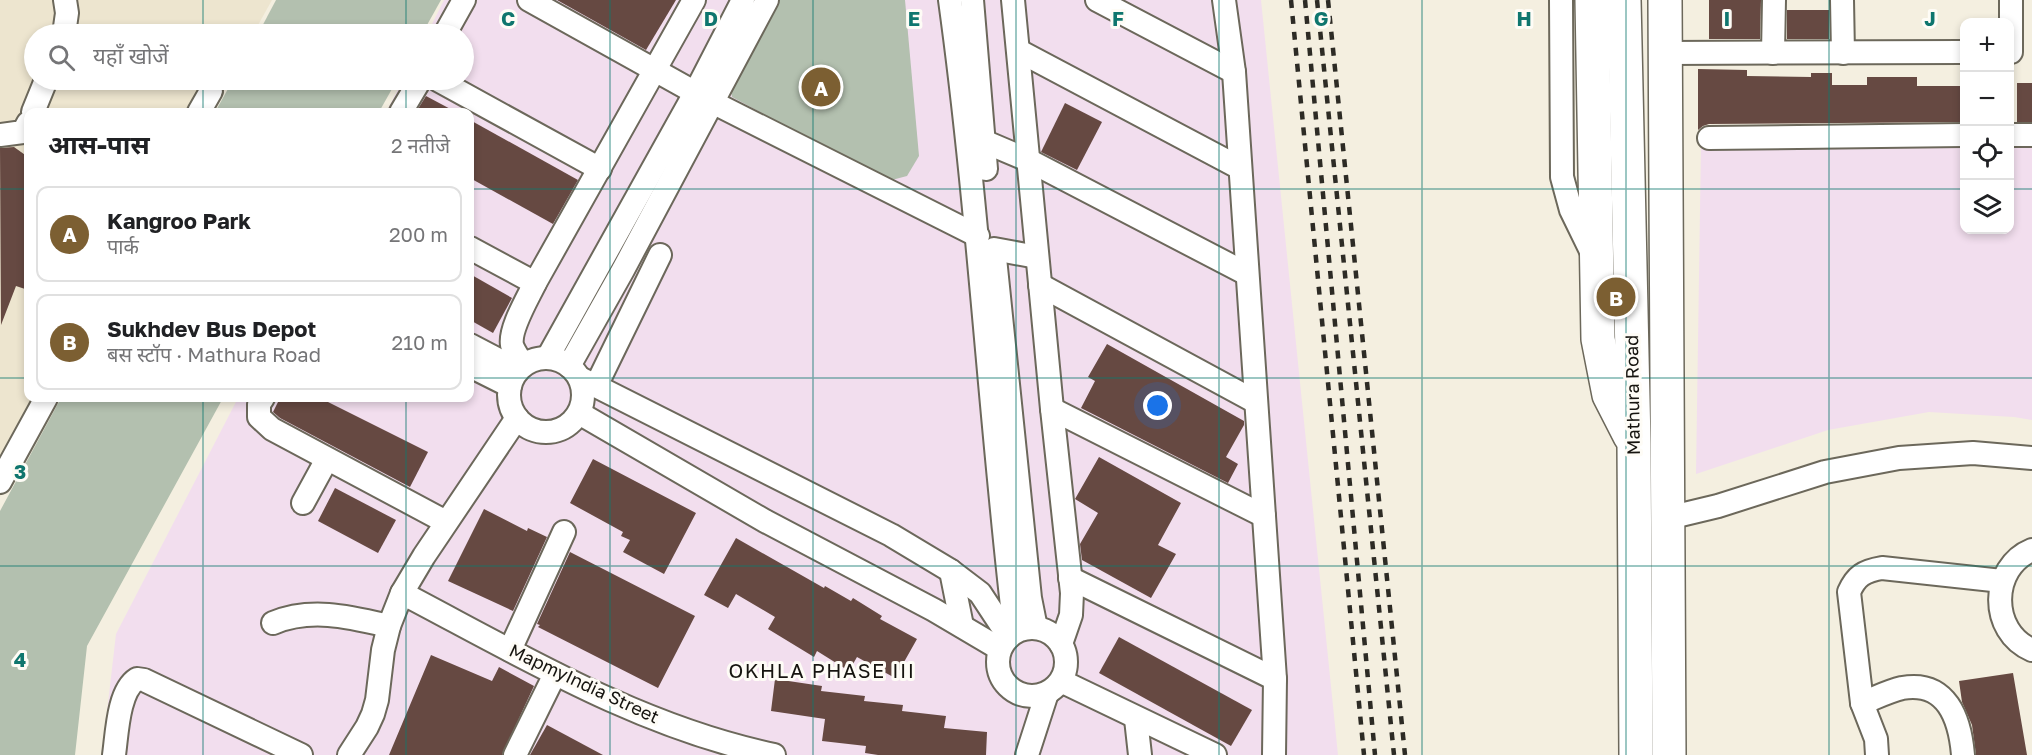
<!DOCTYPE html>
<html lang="hi">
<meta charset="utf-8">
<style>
body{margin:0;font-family:"Golos Text","Noto Sans Devanagari",sans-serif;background:#f6f6f6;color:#202124}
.controls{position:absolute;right:18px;top:18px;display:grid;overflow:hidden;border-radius:12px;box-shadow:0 3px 9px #0003}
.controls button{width:54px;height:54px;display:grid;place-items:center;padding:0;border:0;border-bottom:2px solid #e0e0e0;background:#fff;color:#202124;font:30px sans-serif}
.you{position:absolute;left:1158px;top:406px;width:21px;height:21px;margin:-15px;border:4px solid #fff;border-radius:50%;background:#1a73e8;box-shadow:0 0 0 9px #1a73e833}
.badge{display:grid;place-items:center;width:39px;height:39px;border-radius:50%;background:#7c5f32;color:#fff;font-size:20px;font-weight:700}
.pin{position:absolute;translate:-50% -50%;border:3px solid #fff;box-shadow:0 2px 6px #0006}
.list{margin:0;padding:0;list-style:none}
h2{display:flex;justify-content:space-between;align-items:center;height:78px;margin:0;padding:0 24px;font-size:26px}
h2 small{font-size:20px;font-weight:400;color:#757577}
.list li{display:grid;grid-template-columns:39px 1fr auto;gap:18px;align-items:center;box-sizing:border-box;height:96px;margin:0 12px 12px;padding:0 12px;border:2px solid #e0e0e0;border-radius:12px}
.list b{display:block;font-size:22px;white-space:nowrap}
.list p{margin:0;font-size:20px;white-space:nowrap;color:#757577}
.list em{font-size:20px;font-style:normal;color:#757577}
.icon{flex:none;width:33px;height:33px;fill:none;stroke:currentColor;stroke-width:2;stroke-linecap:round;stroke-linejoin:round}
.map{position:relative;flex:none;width:2032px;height:755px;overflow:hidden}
.search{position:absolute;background:#fff;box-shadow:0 3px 9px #0003;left:24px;top:24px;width:450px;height:66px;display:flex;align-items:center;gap:15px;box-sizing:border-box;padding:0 21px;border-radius:33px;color:#757577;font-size:22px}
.panel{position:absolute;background:#fff;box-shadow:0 3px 9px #0003;left:24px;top:108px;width:450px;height:294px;border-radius:12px}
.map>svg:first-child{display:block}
.built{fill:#ede5cf}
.industrial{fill:#f2deee}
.green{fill:#b3c0af}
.building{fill:#664942}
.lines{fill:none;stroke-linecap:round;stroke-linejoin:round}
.minor-casing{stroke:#6c685b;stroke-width:26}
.highway-casing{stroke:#6c685b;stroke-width:36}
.minor{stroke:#fff;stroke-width:22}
.highway{stroke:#fff;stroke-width:33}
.rail{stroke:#2d2b25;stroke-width:4.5;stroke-dasharray:8 8;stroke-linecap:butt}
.grid{fill:none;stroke:#0f766e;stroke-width:1.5;stroke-opacity:0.55}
.labels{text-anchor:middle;stroke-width:6;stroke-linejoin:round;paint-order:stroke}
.street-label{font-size:18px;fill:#16140f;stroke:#fefcf6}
.neighbourhood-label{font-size:20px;letter-spacing:1.5px;fill:#16140f;stroke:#fefcf6}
.grid-label{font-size:20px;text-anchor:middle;font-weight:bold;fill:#0f766e;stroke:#fefcf6;stroke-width:6;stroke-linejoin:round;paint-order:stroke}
</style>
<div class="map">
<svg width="2032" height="755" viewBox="0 0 2032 755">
<rect width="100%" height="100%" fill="#f4efe0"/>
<polygon class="built" points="0,0 272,0 253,34 34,34 34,80 229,80 211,112 28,112 28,398 54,398 0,497"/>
<g class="industrial">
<polygon points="444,0 1261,0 1338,755 102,755 116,634 238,398 470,398 470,112 386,112 403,80 464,80 464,34 427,34"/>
<polygon points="2032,140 2032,420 2014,417 1929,412 1828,430 1696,474 1701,144 1964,141 1964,230 2010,230 2010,141"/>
</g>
<g class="green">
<polygon points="276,0 441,0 422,34 258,34"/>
<polygon points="771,0 905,0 919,156 907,176 888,181 732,97 728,77"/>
<polygon points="233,80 397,80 379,112 215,112"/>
<polygon points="61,398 223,398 87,646 75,755 0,755 0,511"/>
</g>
<g class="building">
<polygon points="557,0 676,0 646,50"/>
<polygon points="1709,0 1761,0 1760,39 1709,39"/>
<rect x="1787" y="10" width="42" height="29"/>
<polygon points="1698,69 1747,70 1747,76 1811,77 1811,73 1832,73 1832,85 1867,85 1867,77 1917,77 1917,86 1965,86 1965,122 1709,124 1703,126 1698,130"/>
<rect x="2017" y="83" width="15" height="39"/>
<polygon points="426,96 456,112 416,112"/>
<polygon points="1065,103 1102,122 1077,170 1041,152"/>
<polygon points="470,120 578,180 553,224 470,178"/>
<polygon points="14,147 28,157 28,290 16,286 1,325 0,148"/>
<polygon points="470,274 512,298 493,333 470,320"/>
<polygon points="1107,344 1244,421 1244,425 1226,457 1238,464 1228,483 1081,408 1095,381 1088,377"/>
<polygon points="280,398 320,398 428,452 410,487 280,418 273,412"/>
<polygon points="1099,457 1181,503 1158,545 1176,554 1151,598 1082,560 1080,544 1098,513 1075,499"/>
<polygon points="593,459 696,513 664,574 623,552 630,540 621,536 623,532 570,503"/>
<polygon points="335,488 396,520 378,553 318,521"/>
<polygon points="484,509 527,531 528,528 547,537 513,611 448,581"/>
<polygon points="736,538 824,588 825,586 851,601 853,598 882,616 880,619 917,639 895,678 857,657 849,671 817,651 814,657 768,629 775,617 736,594 728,608 704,595"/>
<polygon points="570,552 695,616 658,688 538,627 540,625 537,624"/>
<polygon points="1119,637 1252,710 1231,746 1099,673"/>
<polygon points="431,655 492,681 499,667 534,686 502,755 389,755"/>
<polygon points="2013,673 2027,755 1976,755 1972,725 1962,702 1959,681"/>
<polygon points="775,679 822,686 821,691 865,696 864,701 903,705 902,711 946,716 944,728 987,732 986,755 878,755 865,753 866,746 822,741 825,719 771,711"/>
<polygon points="547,725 603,755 530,755"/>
</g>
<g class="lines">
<defs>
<g id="minor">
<polyline points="529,0 712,102 978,236"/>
<path d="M950,0C979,210 990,422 1015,632"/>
<polyline points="972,0 986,169"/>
<polyline points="1013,0 1052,409 1072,593 1071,615 1061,644"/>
<polyline points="1097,0 1234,72"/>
<polyline points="1224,0 1234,72 1275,679 1274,755"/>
<polyline points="1561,0 1562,177 1571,210 1593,255"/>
<polyline points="1842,0 1843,53"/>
<polyline points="2011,0 2011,52"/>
<polyline points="64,34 67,13 65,0"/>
<polyline points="445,34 464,0"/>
<polyline points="1019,51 1240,168"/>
<polyline points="1665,53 1964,52"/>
<polyline points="1773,53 1774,0"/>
<polyline points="438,80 600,169"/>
<polyline points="33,112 46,80"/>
<polyline points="199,112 211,91"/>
<polyline points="401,112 420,80"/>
<polyline points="0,135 23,132 28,123"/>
<polyline points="2010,135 2032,135"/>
<polyline points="1709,138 1964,135"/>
<polyline points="983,141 1028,160 1247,274"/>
<polyline points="470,248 535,283"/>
<polyline points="994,249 1037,257"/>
<polyline points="995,258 1030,598 1036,628"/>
<polyline points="1040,285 1256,402"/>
<polyline points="470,345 518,370"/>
<polyline points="548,357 695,93 743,0"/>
<circle cx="546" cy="395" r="37"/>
<path d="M523,365C520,359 514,352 512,345C509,329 528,298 535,283L694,0"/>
<polyline points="470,366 510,386"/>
<polyline points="569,366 623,270 767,0"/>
<polyline points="580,378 891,535 951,571 980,593 1009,637"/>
<polyline points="596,386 660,255"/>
<polyline points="263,398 259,404 259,417 272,429 446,522"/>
<polyline points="1052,409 1264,516"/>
<polyline points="579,413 765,521 934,610 1000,649"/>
<polyline points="0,482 46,398"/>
<polyline points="303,503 327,459"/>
<polyline points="1668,518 1718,506 1825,472 1899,458 1973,453 2032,458"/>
<path d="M2032,550C1990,567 1989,632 2032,650"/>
<polyline points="951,571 962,626"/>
<polyline points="1070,578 1275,679"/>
<path d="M402,593C522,656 640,727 774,755"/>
<path d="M273,623C311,607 350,617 389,626"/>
<circle cx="1032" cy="662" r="34"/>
<polyline points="510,650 564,532"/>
<polyline points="1061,681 1215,755"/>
<path d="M1862,703C1875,698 1889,691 1902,688C1947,680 1960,719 1963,755"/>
<polyline points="1136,719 1140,755"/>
<path d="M114,755C117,734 118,691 137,679L144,680L301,755"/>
<polyline points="349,755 367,727 373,714 377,700 383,650 389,626 402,593 424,556 517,418"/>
<polyline points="515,755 555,674"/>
<polyline points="1027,755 1047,693"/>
<path d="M1877,755L1876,739L1862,703L1849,592C1856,576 1864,571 1882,568L2002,581"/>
</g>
<g id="highway">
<polyline points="1592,0 1598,339 1609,395 1630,436"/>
<polyline points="1624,0 1634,443 1636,755"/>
<polyline points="1665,0 1669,755"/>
</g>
</defs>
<use href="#minor" class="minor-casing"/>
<use href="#highway" class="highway-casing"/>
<use href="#minor" class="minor"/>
<use href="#highway" class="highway"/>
<g class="rail">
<polyline points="1291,0 1364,755"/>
<polyline points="1305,0 1375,755"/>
<polyline points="1317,0 1394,755"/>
<polyline points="1328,0 1405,755"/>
</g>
</g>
<path class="grid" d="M203,0V34M406,0V34M610,0V755M813,0V755M1016,0V755M1219,0V755M1422,0V755M1626,0V755M1829,0V755M203,80V112M406,80V112M0,189H28M470,189H1964M2010,189H2032M0,378H28M470,378H2032M203,398V755M406,398V755M0,566H2032"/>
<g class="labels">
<g class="street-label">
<text transform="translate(1633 395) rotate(-91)" y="6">Mathura Road</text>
<text transform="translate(584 684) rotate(25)" y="6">MapmyIndia Street</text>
</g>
<g class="neighbourhood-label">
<text x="822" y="678">OKHLA PHASE III</text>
</g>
</g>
<g class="grid-label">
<text x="508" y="26">C</text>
<text x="711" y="26">D</text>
<text x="914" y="26">E</text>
<text x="1118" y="26">F</text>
<text x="1321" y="26">G</text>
<text x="1524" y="26">H</text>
<text x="1727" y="26">I</text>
<text x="1930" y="26">J</text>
<text x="20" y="479">3</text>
<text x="20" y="667">4</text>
</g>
</svg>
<div class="controls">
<button>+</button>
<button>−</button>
<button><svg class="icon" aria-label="locate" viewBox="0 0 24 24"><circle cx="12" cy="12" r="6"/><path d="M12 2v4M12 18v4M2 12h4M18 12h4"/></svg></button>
<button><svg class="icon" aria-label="layers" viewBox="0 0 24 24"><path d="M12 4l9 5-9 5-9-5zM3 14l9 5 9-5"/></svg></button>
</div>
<div class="you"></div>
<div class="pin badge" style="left:821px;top:87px">A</div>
<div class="pin badge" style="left:1616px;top:297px">B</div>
<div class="search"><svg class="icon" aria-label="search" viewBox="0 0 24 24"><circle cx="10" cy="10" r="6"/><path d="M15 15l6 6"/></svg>यहाँ खोजें</div>
<section class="panel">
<h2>आस-पास<small>2 नतीजे</small></h2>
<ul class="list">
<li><span class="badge">A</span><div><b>Kangroo Park</b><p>पार्क</p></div><em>200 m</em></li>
<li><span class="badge">B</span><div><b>Sukhdev Bus Depot</b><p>बस स्टॉप · Mathura Road</p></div><em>210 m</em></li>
</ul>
</section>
</div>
